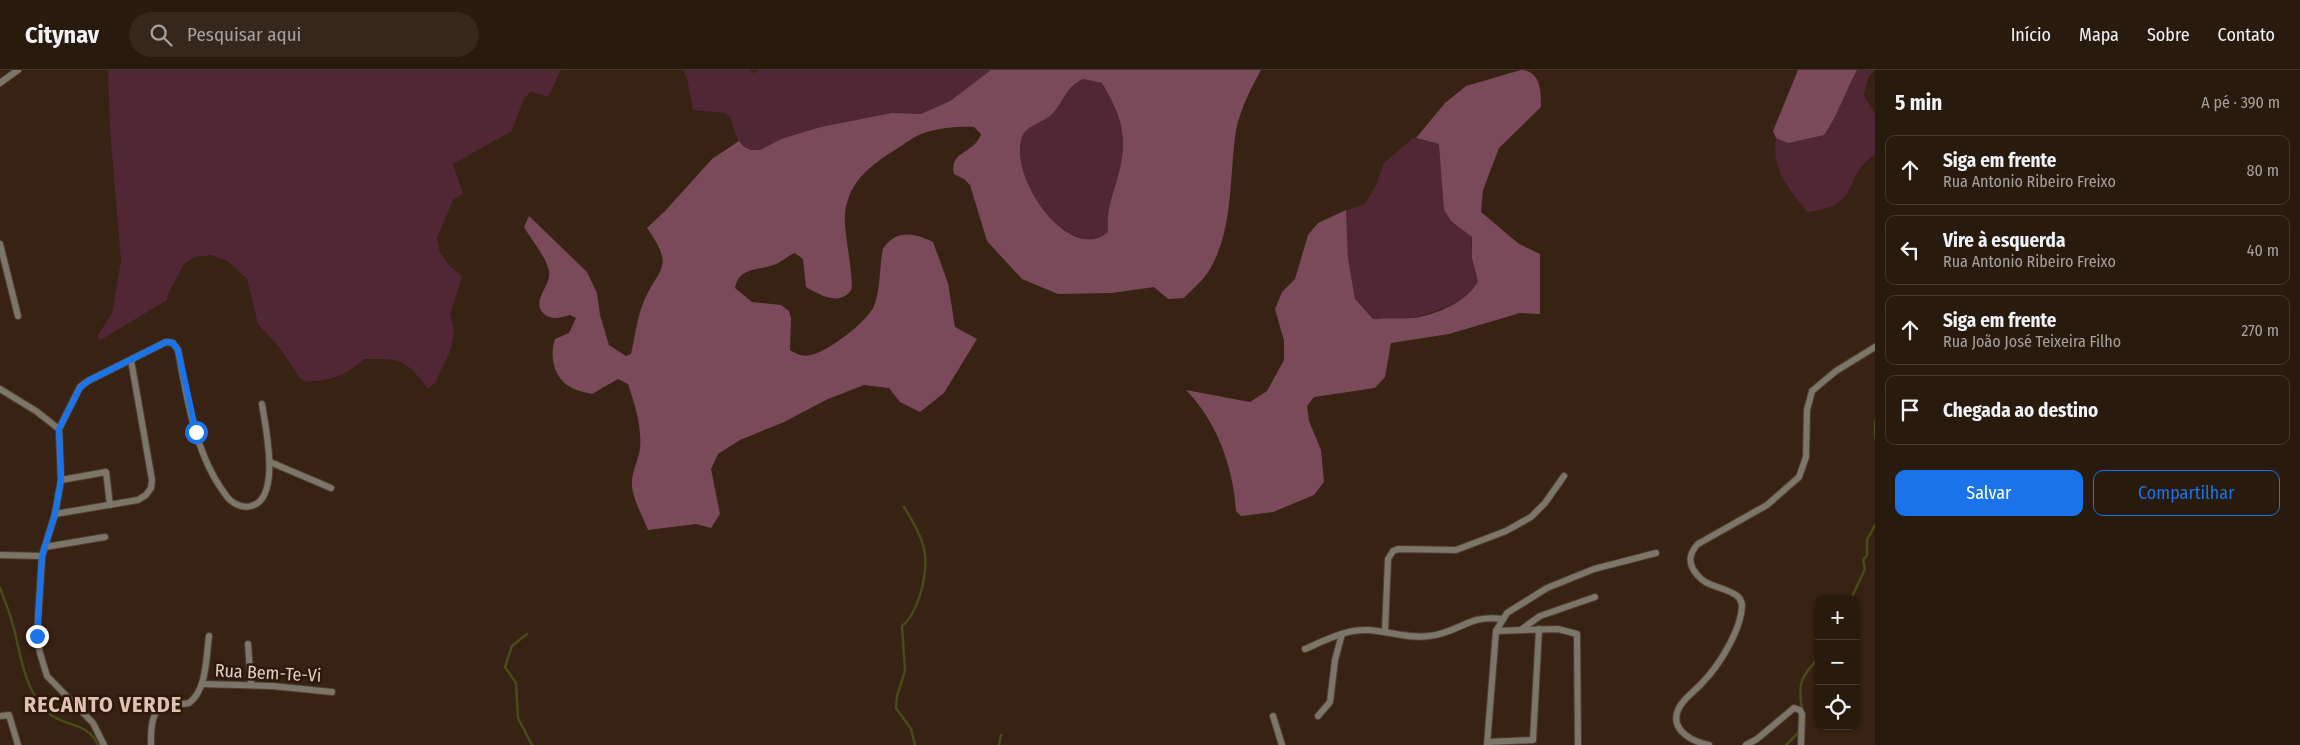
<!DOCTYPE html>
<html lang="pt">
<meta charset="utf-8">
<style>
body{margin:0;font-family:"Fira Sans Condensed",sans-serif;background:#35271c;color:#f1f3f6}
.controls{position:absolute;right:15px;bottom:15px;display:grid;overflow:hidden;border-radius:10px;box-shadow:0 1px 4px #0004}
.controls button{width:45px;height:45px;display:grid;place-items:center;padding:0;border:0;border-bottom:1px solid #45382e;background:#291a0e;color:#f1f3f6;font:25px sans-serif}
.stop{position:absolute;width:15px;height:15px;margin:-11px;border:4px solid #1a73e8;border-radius:50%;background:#fff}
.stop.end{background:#1a73e8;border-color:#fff;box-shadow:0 1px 5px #0008}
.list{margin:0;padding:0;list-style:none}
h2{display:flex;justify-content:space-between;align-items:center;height:65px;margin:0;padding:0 20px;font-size:21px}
h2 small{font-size:16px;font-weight:400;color:#a5a19e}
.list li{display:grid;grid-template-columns:32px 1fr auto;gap:15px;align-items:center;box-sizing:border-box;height:70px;margin:0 10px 10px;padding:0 10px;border:1px solid #45382e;border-radius:10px}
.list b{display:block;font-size:19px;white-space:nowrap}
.list p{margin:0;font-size:16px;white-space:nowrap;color:#a5a19e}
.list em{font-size:16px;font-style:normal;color:#a5a19e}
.actions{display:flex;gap:10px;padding:15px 20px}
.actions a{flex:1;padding:11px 0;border:1px solid #1a73e8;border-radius:10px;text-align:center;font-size:18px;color:#1a73e8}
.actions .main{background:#1a73e8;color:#fff}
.icon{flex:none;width:28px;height:28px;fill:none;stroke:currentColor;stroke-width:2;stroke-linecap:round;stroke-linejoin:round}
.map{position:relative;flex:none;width:1875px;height:675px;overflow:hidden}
header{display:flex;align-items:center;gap:30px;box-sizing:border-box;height:70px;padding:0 25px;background:#291a0e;border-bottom:1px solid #45382e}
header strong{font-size:24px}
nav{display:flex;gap:28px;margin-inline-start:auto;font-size:18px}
.search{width:350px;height:45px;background:#35271c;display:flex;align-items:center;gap:12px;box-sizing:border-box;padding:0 18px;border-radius:28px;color:#a5a19e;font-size:19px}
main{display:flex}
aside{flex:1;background:#291a0e}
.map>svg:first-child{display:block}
.green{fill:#512635}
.forest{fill:#7b4a5a;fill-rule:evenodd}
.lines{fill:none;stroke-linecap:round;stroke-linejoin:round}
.stream{stroke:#474b1a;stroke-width:2.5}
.street-casing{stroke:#523e30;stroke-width:8}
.street{stroke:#7b756a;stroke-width:6}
.route{stroke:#1a73e8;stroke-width:6}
.labels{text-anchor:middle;stroke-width:5;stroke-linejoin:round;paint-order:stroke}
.street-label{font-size:18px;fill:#ddcfc6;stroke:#2d1809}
.district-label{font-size:22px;font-weight:bold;letter-spacing:1px;fill:#dfc3b0;stroke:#2d1809}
</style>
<header>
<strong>Citynav</strong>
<div class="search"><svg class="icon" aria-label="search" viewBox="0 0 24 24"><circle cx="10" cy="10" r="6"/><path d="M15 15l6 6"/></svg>Pesquisar aqui</div>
<nav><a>Início</a><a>Mapa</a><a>Sobre</a><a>Contato</a></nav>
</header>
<main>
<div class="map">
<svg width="1875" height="675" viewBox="0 0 1875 675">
<rect width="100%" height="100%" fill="#372213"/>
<g class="green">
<path d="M108,0H561L548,27L531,22L524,28L512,61L453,94L463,124L453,130L437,168L439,180L447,193L462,207L450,244L454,260L451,279L435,313L428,319C405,288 401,289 364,289C343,308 333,309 306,312L300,308L280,278L258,254L247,209L229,192L211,185L195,187L184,194L167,226V230L99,271L98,265L112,243L121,191L110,60Z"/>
<polygon points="683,0 749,0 754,3 759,0 991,0 950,31 921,44 892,43 781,69 760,80 751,80 744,77 738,71 730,47 725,43 693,40 687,8"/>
<path d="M1857,0H1875L1868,8L1864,25L1875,44V85C1842,104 1864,136 1807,142C1789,118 1771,101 1776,68L1788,73L1848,17Z"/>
<path d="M1083,9L1102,13C1124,50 1129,71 1116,113C1111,130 1106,144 1108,162C1069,194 1008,107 1022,67C1026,55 1045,53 1054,42C1065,29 1066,17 1083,9Z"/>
<path d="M1413,68L1439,74L1442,106L1452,152L1472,167C1469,182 1481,200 1478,212C1474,229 1431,244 1416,247C1402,250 1387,248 1373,249L1355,229L1348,188L1346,140L1365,134L1376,115L1384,93Z"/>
</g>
<g class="forest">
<path d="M991,0H1261C1251,18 1240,40 1236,60C1229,106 1234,158 1210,199C1204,210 1192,219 1184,228L1168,229L1154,217L1112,223L1058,224L1022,209L987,171L970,115L964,109L954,104C949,80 974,85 981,64L974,57C956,56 938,58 921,64C913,67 905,74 898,78C871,95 849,110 845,144C843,159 855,212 851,220C840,237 818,224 806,217L803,189L795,183C787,186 781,193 773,195C757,201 739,197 735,218L752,232L781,235L789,241L791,248L790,280C796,284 803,287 811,285C829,281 867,252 874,236C881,218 879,197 883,179C896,159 914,163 933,172L948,213L955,257L977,269L944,323L920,342L900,332L889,318L864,315L828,329L784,352L740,370L718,384L711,399L720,444L711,458L696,454L648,460C643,447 633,430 632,416C631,403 638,391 640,379C642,356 635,335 628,314L618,309L592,324C585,322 578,321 572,318C554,309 549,287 555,269L569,263L576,248L570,245C561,247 552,251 544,244C530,230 552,216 549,201C547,188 530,168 524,157L529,146L587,202L597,223L600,245L609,275L626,286L631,284C635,267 637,247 644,231C660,195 675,198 647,158L666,140L712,89L739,71L744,77L751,80H760L781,69L821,57L892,43L921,44L950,31ZM1083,9L1102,13C1124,50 1129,71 1116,113C1111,130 1106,144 1108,162C1069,195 1008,107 1022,67C1026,55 1045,53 1054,42C1065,29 1066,17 1083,9Z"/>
<path d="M1521,0C1541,1 1541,22 1541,37L1499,78L1483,120L1481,142L1519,174L1540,184V244L1520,243L1449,264L1391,273L1385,307L1375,318L1314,327L1307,336L1309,351L1321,380L1324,412L1314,425L1273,442L1241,446L1236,441C1233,396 1217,352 1186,320L1250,332L1267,321L1284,290V271L1275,239L1282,222L1295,209L1308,165L1318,153L1346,140L1348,188L1355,229L1373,249C1386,248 1399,249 1412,248C1434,246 1469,231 1478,211L1472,188V167L1452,152L1444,140L1439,74L1416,68L1445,33L1466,16Z"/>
<path d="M1798,0H1857C1845,22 1838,45 1824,65L1788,73L1776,68L1773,61Z"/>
</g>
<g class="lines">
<g class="stream">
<polyline points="1875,351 1875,368"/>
<path d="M904,437C924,469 931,485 921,522C917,535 912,548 902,556L905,601L897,626L896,638L911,659L915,675"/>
<path d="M0,518C4,530 10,542 13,555C21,585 23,615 45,640C61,657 88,651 98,675"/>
<polyline points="1851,529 1865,499 1863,490 1867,485 1867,470 1875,455"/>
<polyline points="527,564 512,576 505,597 516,613 518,648 532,675"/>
<path d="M1802,640C1798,614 1800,607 1819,588"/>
<polyline points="999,675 1001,665"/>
<polyline points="1786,675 1800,661"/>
</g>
<defs>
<g id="street">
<polyline points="0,13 18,0"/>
<polyline points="0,174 18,246"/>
<polyline points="0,319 36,341 59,359"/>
<polyline points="270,392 331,418"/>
<polyline points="61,410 106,402 110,435"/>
<polyline points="55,444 138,430 146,425 151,418 152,410 131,290"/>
<polyline points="45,477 105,467"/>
<polyline points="0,485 42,486"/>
<polyline points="1522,559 1540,546 1595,527"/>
<polyline points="1385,561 1388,489 1393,481 1398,479 1456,480 1506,461 1531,447 1545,433 1564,406"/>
<polyline points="1496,561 1558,559 1577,564 1578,675"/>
<polyline points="248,574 251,615"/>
<path d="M1305,579C1324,571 1346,559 1367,560C1388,561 1408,569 1429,566C1460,563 1467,544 1503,549"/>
<polyline points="202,614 272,616 332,622"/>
<polyline points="0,646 9,645 18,675"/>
<polyline points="1273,646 1282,675"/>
<polyline points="1318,646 1330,632 1335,590 1342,564"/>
<polyline points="1488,672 1533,670 1539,559"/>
<path d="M104,675L93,653L47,606L40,583L37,566L42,486L55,444L61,410L59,359L80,317L88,311L166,272L173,273L178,280C187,328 195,384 225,424C230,432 241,439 251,436C282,429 265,355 262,334"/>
<path d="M151,675C151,663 150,640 165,635C172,633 181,635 189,633C207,620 206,587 209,566"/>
<polyline points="1487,675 1496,561 1507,543 1547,518 1594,499 1656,483"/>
<path d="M1709,675C1694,672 1672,662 1677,643C1680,631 1694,622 1702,613C1719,596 1742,559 1742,534C1741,530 1739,527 1736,525C1719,514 1705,519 1693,499C1688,490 1691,481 1698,474L1767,435L1799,407L1806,387L1807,340L1812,321L1836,301L1875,277"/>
<polyline points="1746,675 1757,669 1794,638 1800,640 1802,644 1801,675"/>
</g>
</defs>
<use href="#street" class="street-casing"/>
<use href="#street" class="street"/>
</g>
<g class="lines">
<polyline class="route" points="37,566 42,486 55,444 61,410 59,359 80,318 88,311 166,272 173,273 178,280 196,362"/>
</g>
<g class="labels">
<g class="street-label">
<text transform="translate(268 603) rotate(3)" y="6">Rua Bem-Te-Vi</text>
</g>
<g class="district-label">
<text x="103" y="642">RECANTO VERDE</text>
</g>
</g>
</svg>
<div class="controls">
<button>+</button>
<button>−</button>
<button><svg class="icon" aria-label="locate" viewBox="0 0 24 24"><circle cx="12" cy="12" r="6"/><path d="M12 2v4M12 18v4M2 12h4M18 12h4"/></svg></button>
</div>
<div class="stop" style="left:196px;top:362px"></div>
<div class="stop end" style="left:37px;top:566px"></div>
</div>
<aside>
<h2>5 min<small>A pé · 390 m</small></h2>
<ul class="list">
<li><svg class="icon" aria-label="ahead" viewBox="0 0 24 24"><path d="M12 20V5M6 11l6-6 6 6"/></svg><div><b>Siga em frente</b><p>Rua Antonio Ribeiro Freixo</p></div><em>80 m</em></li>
<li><svg class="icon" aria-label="left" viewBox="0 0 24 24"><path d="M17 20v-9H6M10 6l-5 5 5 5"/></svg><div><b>Vire à esquerda</b><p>Rua Antonio Ribeiro Freixo</p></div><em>40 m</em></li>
<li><svg class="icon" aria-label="ahead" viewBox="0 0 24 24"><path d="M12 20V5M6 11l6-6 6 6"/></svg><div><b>Siga em frente</b><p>Rua João José Teixeira Filho</p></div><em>270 m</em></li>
<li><svg class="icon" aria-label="arrive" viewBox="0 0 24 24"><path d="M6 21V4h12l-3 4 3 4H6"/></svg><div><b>Chegada ao destino</b></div></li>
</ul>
<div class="actions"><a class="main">Salvar</a><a>Compartilhar</a></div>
</aside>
</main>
